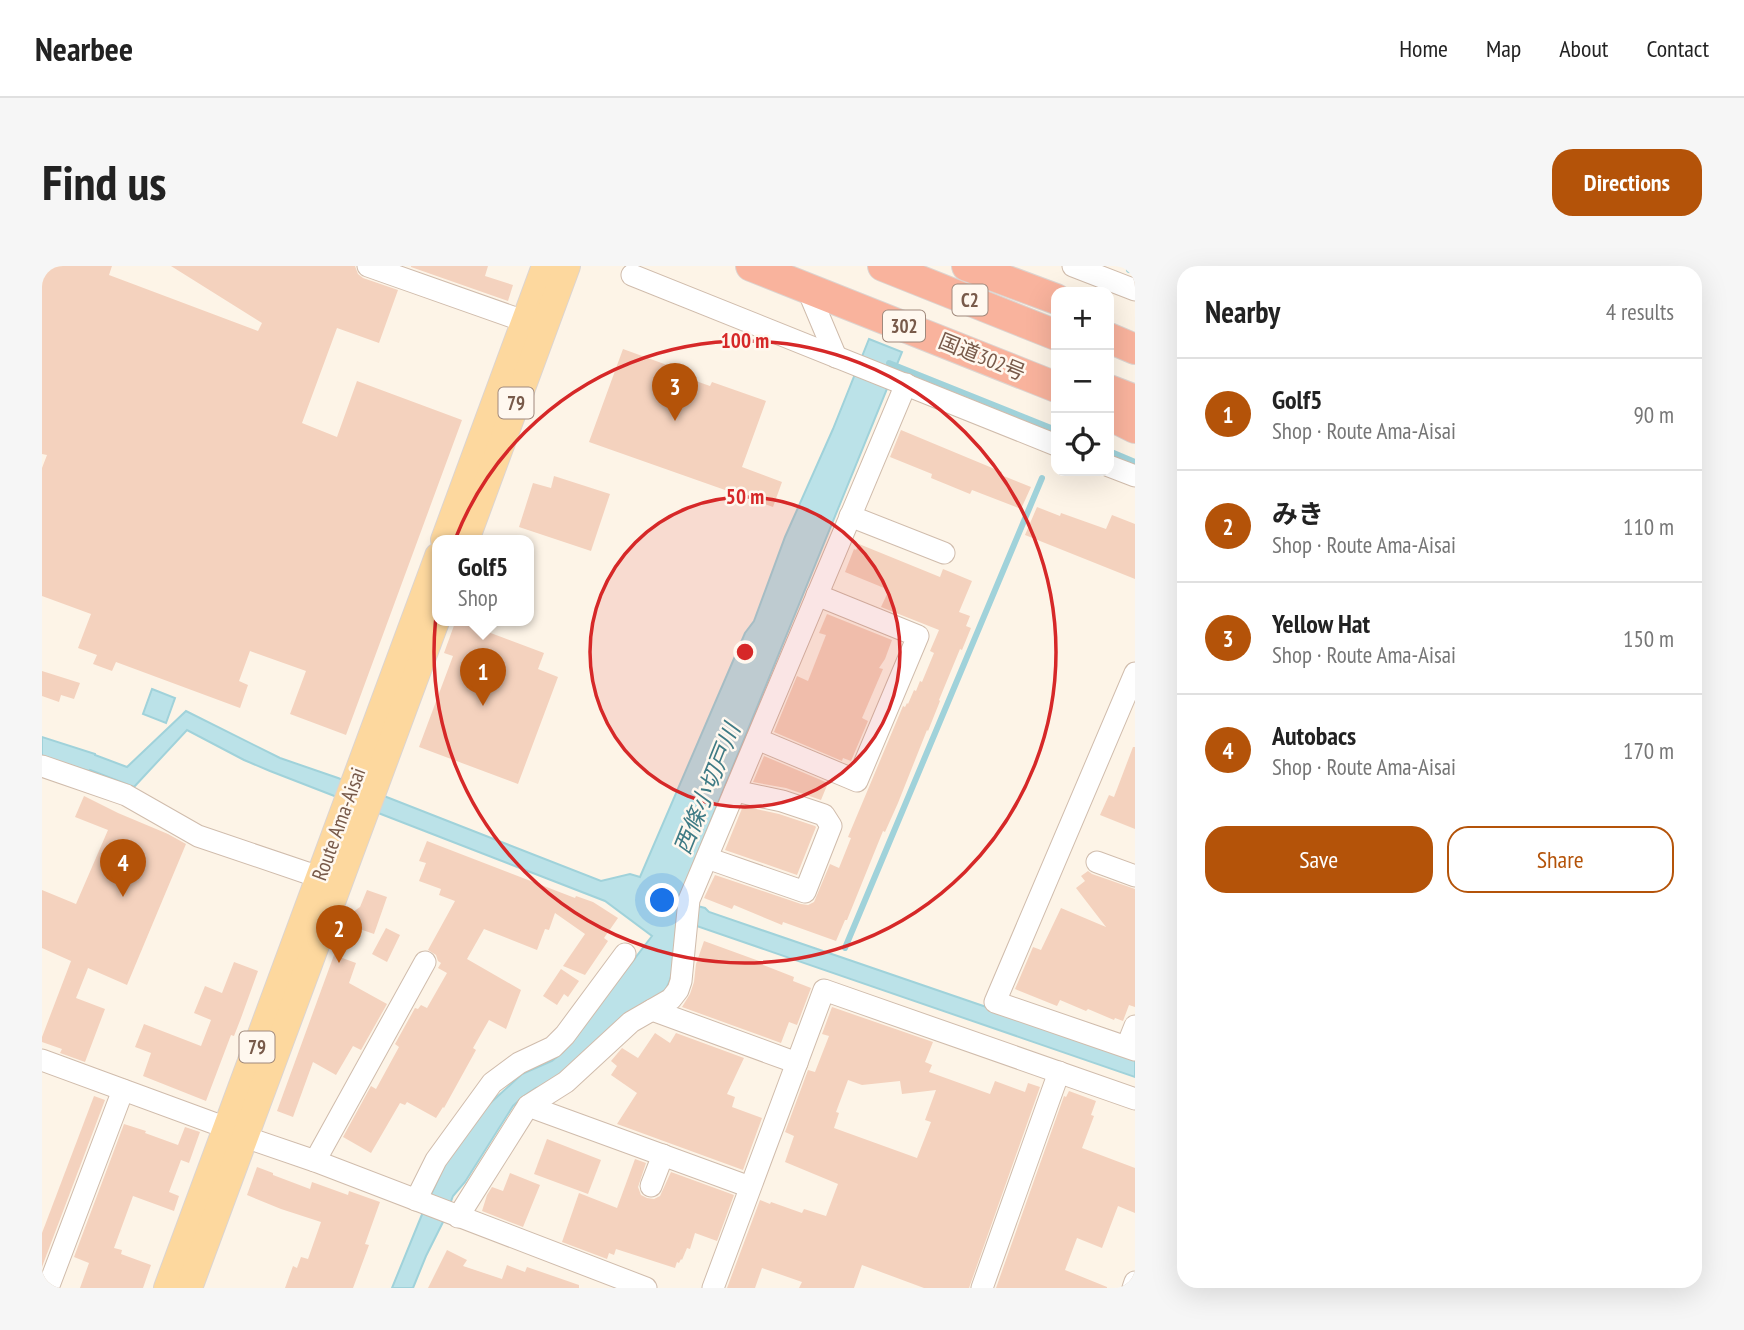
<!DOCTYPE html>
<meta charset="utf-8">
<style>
body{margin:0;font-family:"PT Sans Narrow","Noto Sans JP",sans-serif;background:#f6f6f6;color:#222}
.controls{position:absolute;right:21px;top:21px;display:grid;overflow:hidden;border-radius:14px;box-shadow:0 7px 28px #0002}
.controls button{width:63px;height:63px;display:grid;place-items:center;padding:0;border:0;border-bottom:2px solid #e0e0e0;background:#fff;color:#222;font:35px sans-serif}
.you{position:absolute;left:621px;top:635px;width:24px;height:24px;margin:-18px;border:5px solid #fff;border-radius:50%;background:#1a73e8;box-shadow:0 0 0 10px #1a73e833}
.badge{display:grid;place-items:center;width:46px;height:46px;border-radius:50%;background:#b45309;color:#fff;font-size:23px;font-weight:700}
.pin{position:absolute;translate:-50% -58px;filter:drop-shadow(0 2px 4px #0008)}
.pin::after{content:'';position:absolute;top:37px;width:24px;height:21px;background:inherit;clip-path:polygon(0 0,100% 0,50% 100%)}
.popup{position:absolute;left:390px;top:269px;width:102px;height:91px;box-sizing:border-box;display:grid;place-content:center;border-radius:14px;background:#fff;filter:drop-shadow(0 2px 5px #0005);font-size:23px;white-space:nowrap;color:#767676}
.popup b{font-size:26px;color:#222}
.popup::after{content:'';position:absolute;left:50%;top:100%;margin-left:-14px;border:14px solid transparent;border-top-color:#fff}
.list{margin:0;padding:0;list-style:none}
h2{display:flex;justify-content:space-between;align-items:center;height:91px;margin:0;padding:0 28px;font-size:30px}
h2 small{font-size:23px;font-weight:400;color:#767676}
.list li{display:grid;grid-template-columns:46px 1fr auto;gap:21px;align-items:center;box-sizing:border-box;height:112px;padding:0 28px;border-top:2px solid #e0e0e0}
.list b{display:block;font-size:26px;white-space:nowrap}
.list p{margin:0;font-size:23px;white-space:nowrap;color:#767676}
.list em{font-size:23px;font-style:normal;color:#767676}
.actions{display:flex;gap:14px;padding:21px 28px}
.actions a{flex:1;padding:16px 0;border:2px solid #b45309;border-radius:21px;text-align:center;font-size:24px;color:#b45309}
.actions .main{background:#b45309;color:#fff}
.icon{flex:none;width:38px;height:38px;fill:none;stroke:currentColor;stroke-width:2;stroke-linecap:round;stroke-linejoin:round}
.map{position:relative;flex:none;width:1093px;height:1022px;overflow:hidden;border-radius:21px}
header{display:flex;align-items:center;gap:42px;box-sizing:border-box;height:98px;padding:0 35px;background:#fff;border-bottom:2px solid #e0e0e0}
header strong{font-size:33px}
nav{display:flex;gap:38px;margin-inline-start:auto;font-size:24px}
.intro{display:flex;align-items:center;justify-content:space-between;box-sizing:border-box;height:168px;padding:0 42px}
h1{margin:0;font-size:49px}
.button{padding:18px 32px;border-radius:21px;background:#b45309;color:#fff;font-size:24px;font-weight:700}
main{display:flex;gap:42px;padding:0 42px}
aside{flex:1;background:#fff;border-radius:21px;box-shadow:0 7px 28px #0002}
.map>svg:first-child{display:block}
.water{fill:#bbe2e8;stroke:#a0d2da;stroke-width:2}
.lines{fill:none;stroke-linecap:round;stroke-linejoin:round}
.stream{stroke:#a0d2da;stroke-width:6}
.building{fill:#f4d2be;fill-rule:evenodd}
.minor-casing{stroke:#d0bcac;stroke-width:23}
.major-casing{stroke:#dcd4d0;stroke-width:28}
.highway-casing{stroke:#dcd4d0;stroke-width:32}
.minor{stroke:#fff;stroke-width:21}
.major{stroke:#fdd89e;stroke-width:26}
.highway{stroke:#f9b39d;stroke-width:30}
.ring{fill:none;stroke:#d62828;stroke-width:3.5}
.labels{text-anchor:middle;stroke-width:5;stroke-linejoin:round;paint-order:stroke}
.shield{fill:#fff8ef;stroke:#a0897c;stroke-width:2}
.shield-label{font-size:19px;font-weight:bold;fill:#785a4a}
.street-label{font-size:21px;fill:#785a4a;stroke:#fff8ef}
.water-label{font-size:23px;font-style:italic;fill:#3f7b85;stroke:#fff8ef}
.centre{fill:#d62828;stroke:#fff8ef;stroke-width:3.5}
.ring-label{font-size:21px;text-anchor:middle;font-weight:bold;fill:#d62828;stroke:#fff8ef;stroke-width:5;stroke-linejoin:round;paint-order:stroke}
</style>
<header>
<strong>Nearbee</strong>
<nav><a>Home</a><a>Map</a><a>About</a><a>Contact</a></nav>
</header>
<div class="intro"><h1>Find us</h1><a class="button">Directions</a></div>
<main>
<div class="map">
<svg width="1093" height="1022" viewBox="0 0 1093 1022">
<rect width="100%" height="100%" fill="#fdf4e7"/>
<g class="water">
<path d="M827,73L860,86L636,635L663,642L667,646L1093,792V811L652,659L634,665C632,682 633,711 623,724L508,819L494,822L482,830L471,840L423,916L411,930L402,954L384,990L371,1022H350L381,946L403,898L444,841L480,808L510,795L521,786L610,670L563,635L228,505L202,494L145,464L92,521L48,504L47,505L0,491V471L53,488V489L85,501L144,445L238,492L296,512L559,615L588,608L598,611L703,367L712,355L743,271L791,163Z"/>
<polygon points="110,423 133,432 124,457 101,448"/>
</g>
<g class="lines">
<g class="stream">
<polyline points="1087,4 1089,0"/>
<polyline points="847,97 1014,164"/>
<polyline points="1067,185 1093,196"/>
<polyline points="803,682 1000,212"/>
</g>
</g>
<g class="building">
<polygon points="0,0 70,0 67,9 216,65 220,57 129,0 313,0 316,8 321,12 356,24 337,77 295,62 260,157 295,171 315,115 420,154 304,469 248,448 264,405 208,385 197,415 206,419 198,442 74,396 70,405 51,398 55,389 36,382 49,348 0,330 0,202 5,189 0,188"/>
<polygon points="369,0 446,0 443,10 471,19 466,35 369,1"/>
<polygon points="581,83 636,103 634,108 668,120 670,116 724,135 700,201 740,216 731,241 547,176"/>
<polygon points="859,164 960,206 959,209 989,221 979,243 930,224 928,228 889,212 890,208 848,191"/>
<polygon points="512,210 568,228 549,285 477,261 491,217 509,222"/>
<polygon points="995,241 1018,250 1019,247 1064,263 1070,249 1093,258 1093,313 983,269"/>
<polygon points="817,278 898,311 901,303 930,315 917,346 928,350 924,360 929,362 920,384 918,383 897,434 898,435 886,465 885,464 856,537 843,566 841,565 805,654 803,654 794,675 741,656 740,659 692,639 690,643 662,632 673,609 759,638 766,639 772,636 788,598 797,602 809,572 806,571 861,440 863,441 865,437 866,438 872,424 874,425 878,415 880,416 892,387 888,385 897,364 839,341 847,324 803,306 812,283 814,284"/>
<polygon points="785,348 850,374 843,393 837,402 841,403 820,452 826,455 809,495 801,492 800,495 732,466 755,410 766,415 784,369 777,367"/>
<polygon points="414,354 502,387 496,403 516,411 476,518 377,481 411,390 402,387"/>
<polygon points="0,405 38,417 32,433 19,429 17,436 0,430"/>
<polygon points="1091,481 1093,481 1093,563 1058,549 1067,529 1072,531"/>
<polygon points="722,490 786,517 779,534 744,522 711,516"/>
<polygon points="42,530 76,547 126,568 144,578 85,719 46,702 34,732 63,743 43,796 18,787 20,783 0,776 0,771 29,695 0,682 0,624 34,638 66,564 33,551"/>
<polygon points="701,540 737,548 773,560 774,561 755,609 683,584"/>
<polygon points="385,575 533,632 534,630 551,636 576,652 562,672 566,675 543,709 521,700 543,668 513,647 507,664 503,663 495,684 442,663 425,693 479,724 464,763 447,754 431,782 434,784 402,842 401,841 394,852 365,836 363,839 358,837 329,887 301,871 329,820 334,823 357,781 353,778 373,742 376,743 379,739 385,742 405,707 396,702 399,697 396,695 394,689 386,684 413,635 397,629 399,623 377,615 384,597 377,595"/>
<polygon points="1046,605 1050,608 1093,623 1093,741 1087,739 1081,755 1073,752 1072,754 1046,743 1044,745 1018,734 1015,740 973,723 991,681 999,684 1019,642 1064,661 1034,622 1043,615 1039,610"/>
<polygon points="325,624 345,631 332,668 306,659 311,646 318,641"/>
<polygon points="344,662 358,669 345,696 330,688"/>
<polygon points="662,675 717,695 716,697 752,711 751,715 769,722 755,759 747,756 739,777 640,741 648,728 652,716 654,698"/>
<polygon points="292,689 314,697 307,717 345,738 319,784 311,780 294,809 271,796 251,851 235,845"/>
<polygon points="192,696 216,705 199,752 192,770 189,769 164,835 101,810 109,787 93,781 102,758 159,780 169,754 152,747 163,720 180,727"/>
<polygon points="519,703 537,715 526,731 522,728 515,739 501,730"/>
<path d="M790,741L891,776L883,796L890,799L887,806L948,828L953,815L983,826L986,817L998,821L927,1022H882L820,999L812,1022H757L760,1016L720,1002L713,1022H685L718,934L728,938L729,936L760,947L762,943L784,950L796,918L743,896L752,870L743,866L766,804L773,806L787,770L780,768ZM806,814L820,819L858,815L860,828L894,824L883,854L889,856L875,892L792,862L797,847L794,846Z"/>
<polygon points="613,767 628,777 634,767 702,792 685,828 693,831 690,841 720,852 701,904 575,858 595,827 569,809 575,800 569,795 580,782 596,792"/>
<polygon points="1027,825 1054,835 1049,849 1052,850 1040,882 1093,902 1093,947 1076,940 1060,982 1035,972 1023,1004 1065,1021 1065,1022 954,1022 1022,830 1024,831"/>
<polygon points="52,830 63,834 0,1001 0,967"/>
<polygon points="82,858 104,865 103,867 136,879 143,861 158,866 147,897 139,894 127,926 137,930 132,945 91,930 87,941 72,982 80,984 79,988 109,999 101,1022 38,1022 47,997 32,991"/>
<polygon points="505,873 559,894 546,928 492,908"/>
<polygon points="593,893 604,897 596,921 599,929 605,932 612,933 618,930 629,906 692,929 675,975 653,967 648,983 645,982 640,994 639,993 637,997 635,996 633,1002 574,983 572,989 567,987 565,993 520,976 537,927 575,942"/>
<polygon points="215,901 231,907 231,909 268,923 270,916 306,929 307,925 338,936 323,978 327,979 311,1022 243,1022 251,1000 255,1002 259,991 266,993 279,956 239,943 205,929"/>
<polygon points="468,907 498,919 481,961 440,945 445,929 450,921 461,925"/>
<polygon points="405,984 425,994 421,1000 460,1013 465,999 483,1006 485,1001 537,1019 537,1022 386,1022"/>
</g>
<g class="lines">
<defs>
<g id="minor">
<polyline points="326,0 482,55"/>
<polyline points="1031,0 1093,24"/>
<polyline points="590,9 1014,179"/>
<polyline points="765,22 794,91"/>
<polyline points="1067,200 1093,210"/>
<polyline points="808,250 902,287"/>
<polyline points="1093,407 953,736 1093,784"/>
<polyline points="715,473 815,515 876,370 775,329"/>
<polyline points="0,500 84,529 156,570 277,611"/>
<polyline points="665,592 763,626 789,560 782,549 740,535 693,525"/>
<polyline points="1055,596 1093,610"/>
<polyline points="610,744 755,797"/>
<polyline points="1085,780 1093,760"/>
<polyline points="0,794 185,862 203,871 273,895 604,1022"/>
<polyline points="486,840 708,921"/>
<polyline points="273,895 383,696"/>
<polyline points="609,920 621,889"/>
<polyline points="374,934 394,894 450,817 477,797 511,781 523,769 583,688"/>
<polyline points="416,951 486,840 524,816 589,756 629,733 636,724 639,715 647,634 864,118"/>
<polyline points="6,1022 81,824"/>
<polyline points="671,1022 782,724 1093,833"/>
<polyline points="940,1022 1017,806"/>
<polyline points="1091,1022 1093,1016"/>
</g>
<g id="major">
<polyline points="402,274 503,0"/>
<polyline points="424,274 525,0"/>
<polyline points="125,1022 396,290"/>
<polyline points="147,1022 396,350"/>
</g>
<g id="highway">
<polyline points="709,0 1014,121"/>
<polyline points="841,0 1014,69"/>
<polyline points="925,0 1014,33"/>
<polyline points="1067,72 1093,83"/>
<polyline points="1067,124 1093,134"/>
<polyline points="1067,149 1093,162"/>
</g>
</defs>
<use href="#minor" class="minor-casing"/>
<use href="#major" class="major-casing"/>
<use href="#highway" class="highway-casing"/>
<use href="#minor" class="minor"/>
<use href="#major" class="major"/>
<use href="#highway" class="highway"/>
</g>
<circle cx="703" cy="386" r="155" fill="#d62828" fill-opacity=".12"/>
<g class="ring">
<circle cx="703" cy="386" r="155"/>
<circle cx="703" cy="386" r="311"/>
</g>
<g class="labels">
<g class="shield">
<rect x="910.5" y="18.5" width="35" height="31" rx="5"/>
<rect x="841" y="44.5" width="42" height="31" rx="5"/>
<rect x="456.5" y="121.5" width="35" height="31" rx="5"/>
<rect x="197.5" y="765.5" width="35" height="31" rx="5"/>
</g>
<g class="shield-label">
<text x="928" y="41">C2</text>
<text x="862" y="67">302</text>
<text x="474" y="144">79</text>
<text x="215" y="788">79</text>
</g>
<g class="street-label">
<text transform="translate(940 91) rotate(22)" y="7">国道302号</text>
<text transform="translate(297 558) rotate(-70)" y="7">Route Ama-Aisai</text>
</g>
<g class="water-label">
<text transform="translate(665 523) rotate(-68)" y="8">西條小切戸川</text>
</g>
</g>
<circle cx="703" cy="386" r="10" class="centre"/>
<g class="ring-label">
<text x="703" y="82">100 m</text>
<text x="703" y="238">50 m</text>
</g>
</svg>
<div class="controls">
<button>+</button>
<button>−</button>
<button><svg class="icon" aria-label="locate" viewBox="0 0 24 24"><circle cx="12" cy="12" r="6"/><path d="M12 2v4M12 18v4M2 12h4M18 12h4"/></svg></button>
</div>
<div class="you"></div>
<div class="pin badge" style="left:441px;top:440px">1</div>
<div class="popup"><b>Golf5</b>Shop</div>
<div class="pin badge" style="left:297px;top:697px">2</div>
<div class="pin badge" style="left:633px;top:155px">3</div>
<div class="pin badge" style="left:81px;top:631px">4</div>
</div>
<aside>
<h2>Nearby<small>4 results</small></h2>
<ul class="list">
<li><span class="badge">1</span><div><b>Golf5</b><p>Shop · Route Ama-Aisai</p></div><em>90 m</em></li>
<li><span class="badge">2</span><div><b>みき</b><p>Shop · Route Ama-Aisai</p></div><em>110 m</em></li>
<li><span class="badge">3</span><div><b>Yellow Hat</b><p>Shop · Route Ama-Aisai</p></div><em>150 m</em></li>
<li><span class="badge">4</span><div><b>Autobacs</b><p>Shop · Route Ama-Aisai</p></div><em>170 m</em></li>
</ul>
<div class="actions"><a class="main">Save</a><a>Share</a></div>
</aside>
</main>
